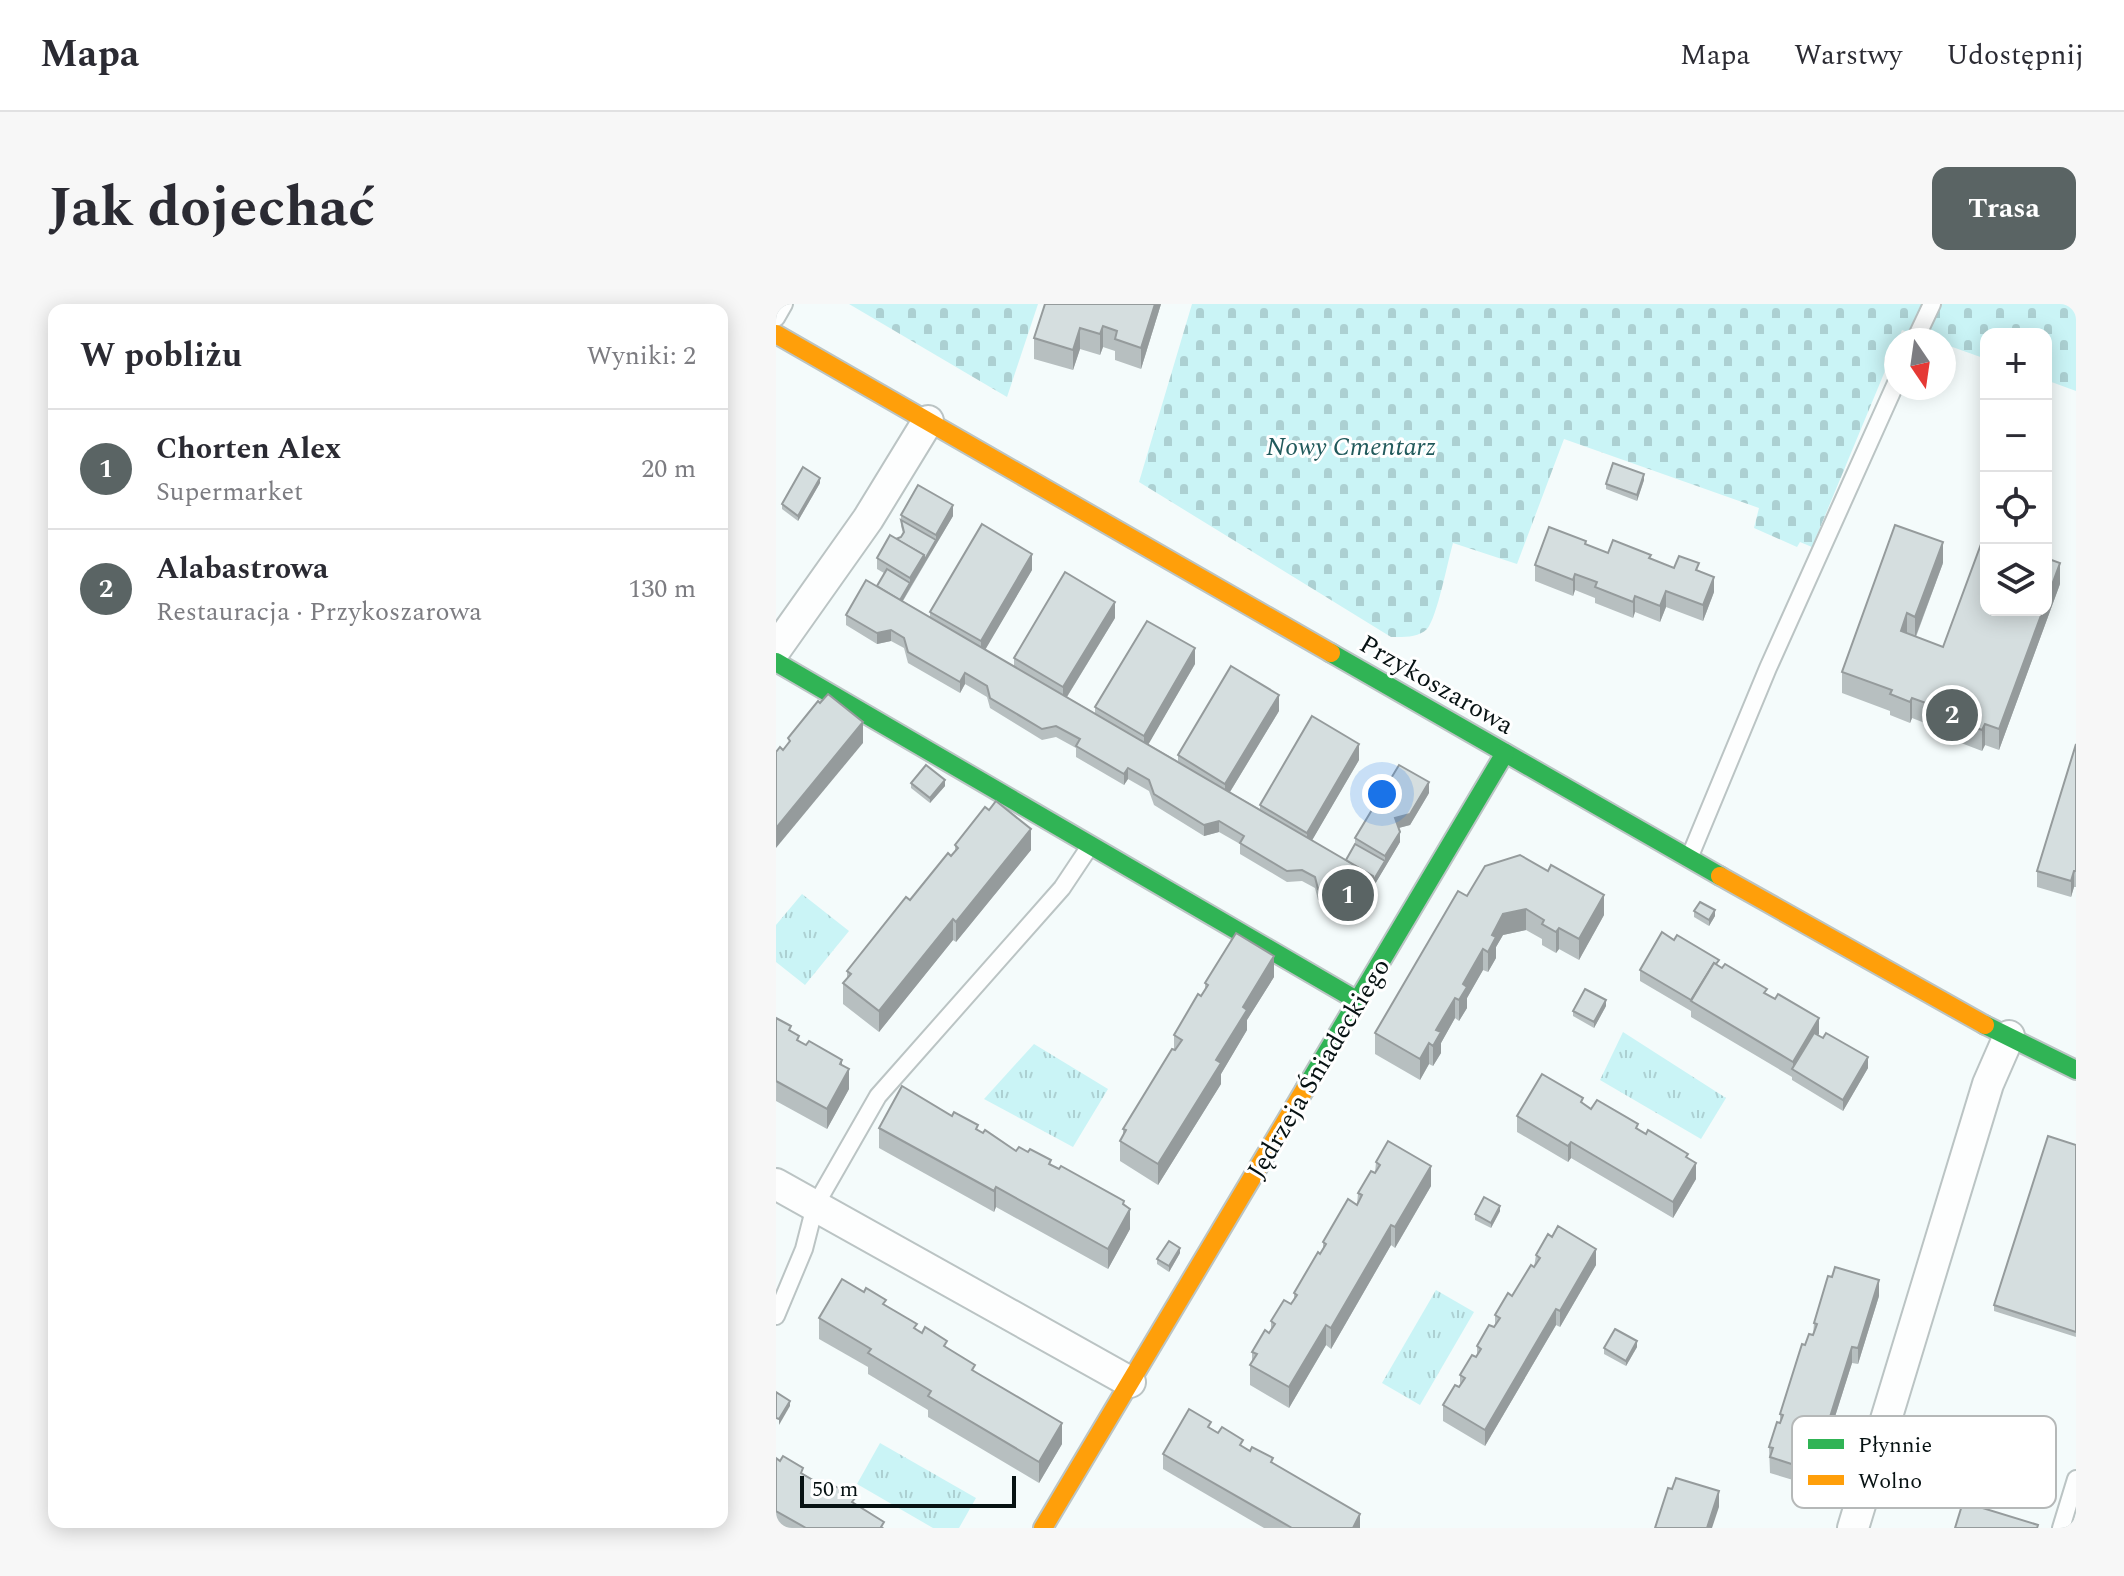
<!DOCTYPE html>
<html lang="pl">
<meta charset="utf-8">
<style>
body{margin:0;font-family:Spectral,serif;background:#f7f7f7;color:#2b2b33}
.controls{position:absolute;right:24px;top:24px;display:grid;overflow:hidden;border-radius:16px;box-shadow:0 4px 20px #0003}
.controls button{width:72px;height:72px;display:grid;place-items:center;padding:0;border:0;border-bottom:2px solid #e1e1e2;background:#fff;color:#2b2b33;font:40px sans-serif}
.compass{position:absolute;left:1108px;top:24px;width:72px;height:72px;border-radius:50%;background:#fff;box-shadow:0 4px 20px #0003;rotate:167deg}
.scale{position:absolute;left:24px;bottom:20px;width:216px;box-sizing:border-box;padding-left:8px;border:4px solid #071213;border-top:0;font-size:22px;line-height:28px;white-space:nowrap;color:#071213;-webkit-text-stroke:6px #fff;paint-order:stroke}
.you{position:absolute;left:606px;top:490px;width:28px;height:28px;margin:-20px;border:6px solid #fff;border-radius:50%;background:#1a73e8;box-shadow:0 0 0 12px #1a73e833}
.badge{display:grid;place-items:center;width:52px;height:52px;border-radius:50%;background:#5a6464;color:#fff;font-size:26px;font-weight:700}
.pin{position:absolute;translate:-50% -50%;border:4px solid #fff;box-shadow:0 2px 8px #0006}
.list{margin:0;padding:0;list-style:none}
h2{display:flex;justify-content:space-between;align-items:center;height:104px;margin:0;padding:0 32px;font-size:34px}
h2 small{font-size:26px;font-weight:400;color:#7c7c81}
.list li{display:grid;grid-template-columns:52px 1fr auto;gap:24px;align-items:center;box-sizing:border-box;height:120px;padding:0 32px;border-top:2px solid #e1e1e2}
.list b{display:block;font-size:30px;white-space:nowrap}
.list p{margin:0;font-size:26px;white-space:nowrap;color:#7c7c81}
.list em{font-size:26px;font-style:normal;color:#7c7c81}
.icon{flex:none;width:44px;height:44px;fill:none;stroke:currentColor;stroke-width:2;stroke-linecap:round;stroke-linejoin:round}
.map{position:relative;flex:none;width:1300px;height:1224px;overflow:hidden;border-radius:16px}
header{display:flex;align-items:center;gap:48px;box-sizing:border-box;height:112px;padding:0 40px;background:#fff;border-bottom:2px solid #e1e1e2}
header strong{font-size:38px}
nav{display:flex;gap:44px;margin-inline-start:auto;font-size:28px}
.intro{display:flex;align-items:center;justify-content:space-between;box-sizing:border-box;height:192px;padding:0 48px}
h1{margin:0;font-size:56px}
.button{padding:20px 36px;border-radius:16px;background:#5a6464;color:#fff;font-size:28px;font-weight:700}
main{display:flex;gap:48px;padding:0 48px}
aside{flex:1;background:#fff;border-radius:16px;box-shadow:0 4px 20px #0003}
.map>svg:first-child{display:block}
.cemetery{fill:url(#cemetery-stones)}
.park{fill:url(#park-tufts)}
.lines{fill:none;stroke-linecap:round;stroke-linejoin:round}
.lane-casing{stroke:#bbc4c4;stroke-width:20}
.street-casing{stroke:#bbc4c4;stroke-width:34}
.fast-casing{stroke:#bbc4c4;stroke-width:22}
.slow-casing{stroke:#bbc4c4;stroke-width:22}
.lane{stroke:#fdfefe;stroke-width:16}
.street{stroke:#fdfefe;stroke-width:30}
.fast{stroke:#30b455;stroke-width:18}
.slow{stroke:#ff9f0a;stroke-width:18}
.wall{fill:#b7bfc0}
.shaded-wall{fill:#959b9c}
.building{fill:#d5dedf;stroke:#959b9c;stroke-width:2}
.labels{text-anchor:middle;stroke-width:6;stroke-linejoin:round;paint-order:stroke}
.park-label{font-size:26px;font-style:italic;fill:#225a5c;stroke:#fff}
.street-label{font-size:26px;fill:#071213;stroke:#fff}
.key{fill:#fff;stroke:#b5b8b8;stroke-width:2}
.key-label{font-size:22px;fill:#071213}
</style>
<header>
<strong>Mapa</strong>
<nav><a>Mapa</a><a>Warstwy</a><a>Udostępnij</a></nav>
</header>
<div class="intro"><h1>Jak dojechać</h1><a class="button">Trasa</a></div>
<main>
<aside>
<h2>W pobliżu<small>Wyniki: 2</small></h2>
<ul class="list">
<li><span class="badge">1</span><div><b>Chorten Alex</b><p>Supermarket</p></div><em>20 m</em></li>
<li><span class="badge">2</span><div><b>Alabastrowa</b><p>Restauracja · Przykoszarowa</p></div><em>130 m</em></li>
</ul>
</aside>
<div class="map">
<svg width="1300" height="1224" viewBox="0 0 1300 1224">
<defs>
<pattern id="cemetery-stones" width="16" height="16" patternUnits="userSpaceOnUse" patternTransform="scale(2)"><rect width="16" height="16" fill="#caf4f6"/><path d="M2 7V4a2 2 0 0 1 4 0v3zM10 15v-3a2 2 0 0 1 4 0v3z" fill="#acd0d2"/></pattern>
<pattern id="park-tufts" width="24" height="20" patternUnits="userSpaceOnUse" patternTransform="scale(2)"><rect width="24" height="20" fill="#caf4f6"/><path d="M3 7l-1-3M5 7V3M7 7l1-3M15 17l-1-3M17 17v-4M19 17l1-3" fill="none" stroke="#acd0d2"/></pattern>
</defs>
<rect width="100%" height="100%" fill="#f4fbfb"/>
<g class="cemetery">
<polygon points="73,0 262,0 231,93"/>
<path d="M416,0H1300V87L1270,76V30H1210V55L1168,40V36H1156L1126,26L1036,243L1024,238L1021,243L978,224L983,204L788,135L741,260L677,239C672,256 661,314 651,325C642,334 627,333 615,333L363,178Z"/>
</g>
<g class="park">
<polygon points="26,590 73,627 29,681 0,658 0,621"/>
<polygon points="847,728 950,794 925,835 824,776"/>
<polygon points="258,740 332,785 297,843 208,795"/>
<polygon points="660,986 698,1008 644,1101 606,1079"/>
<polygon points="104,1139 200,1194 183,1224 157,1224 81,1180"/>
</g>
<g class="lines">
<defs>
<g id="lane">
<polyline points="0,14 8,0"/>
<polyline points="1139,36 1156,0"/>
<polyline points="914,552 992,364 1120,79"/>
<polyline points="0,1012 28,945 39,902 102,792 286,584 314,542"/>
<polyline points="1285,1224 1300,1175"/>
</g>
<g id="street">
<polyline points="0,345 92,215 152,117"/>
<polyline points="0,880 354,1078"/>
<polyline points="1077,1224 1212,780 1233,732"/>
</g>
<g id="fast">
<polyline points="555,349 944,572"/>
<polyline points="0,358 582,697"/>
<polyline points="1209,721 1300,766"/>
<polyline points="529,785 729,449"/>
</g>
<g id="slow">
<polyline points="0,30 555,349"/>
<polyline points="944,572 1209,721"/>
<polyline points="267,1224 529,785"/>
</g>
</defs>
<use href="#lane" class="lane-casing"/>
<use href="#street" class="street-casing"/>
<use href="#fast" class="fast-casing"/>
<use href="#slow" class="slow-casing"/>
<use href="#lane" class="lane"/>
<use href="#street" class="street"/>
<use href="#fast" class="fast"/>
<use href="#slow" class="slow"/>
</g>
<g class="wall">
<polygon points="385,0 365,65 339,56 339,47 327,43 324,51 304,45 297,66 258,55 258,34"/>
<polygon points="868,176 861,197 830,185 830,180"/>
<polygon points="44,179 22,217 6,205 6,200"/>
<polygon points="125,211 177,212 127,297 154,313 154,308 256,266 209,345 238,362 238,354 339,314 291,393 319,409 319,403 419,360 372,440 402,457 402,451 503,407 454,488 484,505 484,501 583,456 536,536 570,556 579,540 579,534 653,489 634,521 622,524 624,538 577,617 542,596 539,584 526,577 511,578 464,550 464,540 443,528 428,532 378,501 373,487 352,475 348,481 300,453 300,444 280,433 266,436 214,404 211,393 189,380 184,389 132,359 128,344 115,337 101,340 70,321 70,311 101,282 108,269 101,265 101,254 125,233 127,229 125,222"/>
<polygon points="810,240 832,249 875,255 898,264 923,267 938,288 927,317 890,303 884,318 859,308 857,314 819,299 819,294 799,286 797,292 759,277 759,261"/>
<polygon points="1167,259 1140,333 1167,343 1284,280 1223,446 1209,441 1206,447 1172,434 1172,428 1136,414 1134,419 1114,411 1114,407 1066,389 1066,368"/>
<polygon points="1300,440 1300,583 1298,583 1295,593 1261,583 1261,567"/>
<polygon points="135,479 169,482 154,499 135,484"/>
<polygon points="179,541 255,546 180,638 177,636 103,728 67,700 67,679 71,674 71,667 134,596 175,552 179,548"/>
<polygon points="691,592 828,611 803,656 783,645 780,649 766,641 766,635 750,626 727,631 720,643 720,654 712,668 707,666 691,694 691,704 683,717 679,714 665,739 665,749 657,762 653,760 644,776 599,750 599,729"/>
<polygon points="918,607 939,612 933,622 918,613"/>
<polygon points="943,662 991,690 1042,731 1092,764 1067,807 1016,776 1016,773 915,713 915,707 864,677 864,666"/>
<polygon points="498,673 471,716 471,726 445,770 445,780 382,881 344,857 344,837 347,831 347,825 398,746 398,731 425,692 429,686 429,679"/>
<polygon points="830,702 818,724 797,712 797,707"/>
<polygon points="0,714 15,727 23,737 66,761 73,785 51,825 0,797"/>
<polygon points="807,800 815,805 862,825 912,854 920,875 897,914 795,854 792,858 741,828 741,812"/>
<polygon points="103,824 202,826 240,847 275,861 348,901 354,925 332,965 220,903 218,908 103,844"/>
<polygon points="1300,841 1300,1033 1218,1007 1218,1001"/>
<polygon points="600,858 655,882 619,944 615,941 555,1045 550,1041 513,1104 474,1081 474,1061 476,1057 476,1048 493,1029 495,1025 495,1017 515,1000 518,996 518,989 547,946 547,938 581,901 582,889 599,869"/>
<polygon points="724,907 715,924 699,916 699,910"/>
<polygon points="404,949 393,968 381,960 381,955"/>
<polygon points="760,951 820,961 784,1023 780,1021 709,1142 667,1117 667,1101 683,1083 684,1081 684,1071 701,1053 701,1042 719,1022 719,1011 736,992 758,963"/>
<polygon points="1103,992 1082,1060 1076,1059 1037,1182 994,1169 993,1143 1004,1119 1004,1110 1029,1041 1037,1031 1038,1019"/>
<polygon points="110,1001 141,1026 171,1044 286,1140 263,1179 152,1113 152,1106 92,1070 92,1063 43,1035 43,1014"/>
<polygon points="861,1043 850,1062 828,1050 828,1044"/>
<polygon points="435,1124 497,1160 584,1224 488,1224 387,1165 387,1150"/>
<polygon points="0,1154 79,1200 108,1224 0,1224"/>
</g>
<g class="shaded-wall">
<polygon points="379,0 385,0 365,65 365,44"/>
<polygon points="327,22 327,43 324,51 324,30"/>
<polygon points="304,24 304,45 297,66 297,46"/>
<polygon points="868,170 868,176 861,197 861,191"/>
<polygon points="44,174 44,179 22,217 22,212"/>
<polygon points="177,201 177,212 134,284 134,274 148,251 160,236 160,231"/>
<polygon points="1167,238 1167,259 1139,334 1139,313"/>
<polygon points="256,250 256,266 205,353 205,337"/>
<polygon points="1284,259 1284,280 1223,446 1223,425 1267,306 1270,306 1270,297"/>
<polygon points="799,270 799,286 797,292 797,276"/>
<polygon points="938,273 938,288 927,317 927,301"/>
<polygon points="134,279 134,284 122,305 122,299"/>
<polygon points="890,287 890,303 884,318 884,302"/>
<polygon points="859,292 859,308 857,314 857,298"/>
<polygon points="339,298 339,314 287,399 287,383"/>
<polygon points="1131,309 1131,330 1125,327"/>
<polygon points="115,326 115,337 101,340 101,329"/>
<polygon points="419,344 419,360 368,448 368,432"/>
<polygon points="189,369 189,380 184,389 184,378"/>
<polygon points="503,391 503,407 449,496 449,480"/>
<polygon points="1136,394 1136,414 1134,419 1134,398"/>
<polygon points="87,418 87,439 0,544 0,524"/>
<polygon points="1209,420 1209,441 1206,447 1206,426"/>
<polygon points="583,440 583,456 531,545 531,529"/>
<polygon points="352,464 352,475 348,481 348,470"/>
<polygon points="169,476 169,482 154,499 154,494"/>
<polygon points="653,478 653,489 634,521 619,525 619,514"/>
<polygon points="443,517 443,528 428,532 428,521"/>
<polygon points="255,525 255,546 180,638 180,618"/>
<polygon points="624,528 624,538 577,617 577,606 597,572 609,557 609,552"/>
<polygon points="1298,567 1298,583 1295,593 1295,577"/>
<polygon points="828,591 828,611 803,656 803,635"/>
<polygon points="750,605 750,626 727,631 720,643 720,654 712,668 712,648 716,631 727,610"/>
<polygon points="939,606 939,612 933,622 933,616"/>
<polygon points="177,615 177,636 103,728 103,707"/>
<polygon points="783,624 783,645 780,649 780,628"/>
<polygon points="707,645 707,666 691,694 691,704 683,717 683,696 687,680"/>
<polygon points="498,652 498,673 471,716 471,726 445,770 445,780 382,881 382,860 440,756 467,703"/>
<polygon points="679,694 679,714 665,739 665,749 657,762 657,742 660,726"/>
<polygon points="830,696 830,702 818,724 818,718"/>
<polygon points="1043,714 1043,730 1020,768 1017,766 1017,758"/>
<polygon points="653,739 653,760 644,776 644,755"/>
<polygon points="1092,753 1092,764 1067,807 1067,796"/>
<polygon points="66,756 66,776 73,765 73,785 51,825 51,805 64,760"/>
<polygon points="795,838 795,854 792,858 792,842"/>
<polygon points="920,859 920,875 897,914 897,898"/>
<polygon points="655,862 655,882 619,944 619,923"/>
<polygon points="220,883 220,903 218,908 218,887"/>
<polygon points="348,897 348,916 354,905 354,925 332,965 332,945"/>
<polygon points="724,902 724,907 715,924 715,919"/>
<polygon points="615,921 615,941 555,1045 555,1024"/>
<polygon points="404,944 404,949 393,968 393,962"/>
<polygon points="820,945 820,961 784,1023 784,1007"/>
<polygon points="1103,976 1103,992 1082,1060 1082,1044"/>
<polygon points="780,1005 780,1021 709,1142 709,1126"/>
<polygon points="550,1021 550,1041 513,1104 513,1083"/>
<polygon points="861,1037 861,1043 850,1062 850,1057"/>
<polygon points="1076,1043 1076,1059 1037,1182 1037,1167"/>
<polygon points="14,1097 14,1102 3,1121 3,1115"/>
<polygon points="286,1119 286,1140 263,1179 263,1158"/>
<polygon points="943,1187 943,1203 936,1224 931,1224"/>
<polygon points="584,1210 584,1224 577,1224"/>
</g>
<g class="building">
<polygon points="269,0 379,0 365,44 339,35 341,27 327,22 324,30 304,24 297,46 258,34"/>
<polygon points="837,159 868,170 861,191 830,180"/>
<polygon points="27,163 44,174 22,212 6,200"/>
<polygon points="142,181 177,201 160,231 125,211"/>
<polygon points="125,216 160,236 148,257 148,251 120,235 125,233 128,228"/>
<polygon points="206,220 256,250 205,337 154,308"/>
<polygon points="1119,221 1167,238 1139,313 1131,309 1125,327 1167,343 1208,232 1210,232 1210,306 1267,306 1223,425 1209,420 1206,426 1172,414 1175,408 1136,394 1134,398 1114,390 1116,386 1066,368"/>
<polygon points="773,223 810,237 809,240 832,249 837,236 875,251 873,254 898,264 903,252 923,259 920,266 938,273 927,301 890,287 884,302 859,292 857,298 819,283 821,278 799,270 797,276 759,261"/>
<polygon points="114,231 148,251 134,274 101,254"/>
<polygon points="1270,254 1284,259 1270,297"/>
<polygon points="111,265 134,279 124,296 101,282"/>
<polygon points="289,268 339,298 287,383 238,354"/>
<polygon points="90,276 597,572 577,606 542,585 539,573 526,566 511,567 464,539 468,532 443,517 428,521 378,490 373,476 352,464 348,470 300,442 304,435 280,422 266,425 214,394 211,382 189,369 184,378 132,348 128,334 115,326 101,329 70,311"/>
<polygon points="371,317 419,344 368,432 319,403"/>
<polygon points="455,362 503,391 449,480 402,451"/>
<polygon points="52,390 87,418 0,524 0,448 4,443 7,446 14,437 12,434 42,397 44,399"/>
<polygon points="536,412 583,440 531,529 484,501"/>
<polygon points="1300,440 1300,567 1298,567 1295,577 1261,567"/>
<polygon points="150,461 169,476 154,494 135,479"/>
<polygon points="623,461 653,478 634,510 619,514 624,528 609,552 579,534"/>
<polygon points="220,497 255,525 180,618 177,615 103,707 67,679 75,670 71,667 130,593 134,596 172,549 175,552 182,544 179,541 209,503 213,506"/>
<polygon points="579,540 609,557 597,577 597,572 570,556"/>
<polygon points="744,551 772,567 775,561 828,591 803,635 783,624 780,628 766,620 768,616 750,605 727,610 716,631 720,633 712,648 707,645 687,680 691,683 683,696 679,694 660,726 665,728 657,742 653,739 644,755 599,729 682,587 691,592 709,562"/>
<polygon points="924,598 939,606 933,616 918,607"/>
<polygon points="886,628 898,636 901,631 943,656 940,660 938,659 915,696 864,666"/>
<polygon points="460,629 498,652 467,703 471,706 440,756 445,759 382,860 344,837 350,826 347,825 396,745 399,746 406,736 398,731 422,690 425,692 432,681 429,679"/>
<polygon points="938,659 946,664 949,660 991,685 988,689 999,695 1002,690 1043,714 1017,758 915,697"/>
<polygon points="809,685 830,696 818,718 797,707"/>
<polygon points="0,714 15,722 13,726 23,732 21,736 30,741 33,737 66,756 64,760 73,765 51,805 0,777"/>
<polygon points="1038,729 1047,734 1050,729 1092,753 1067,796 1016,765"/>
<polygon points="766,770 807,794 805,798 815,805 821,796 862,820 860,824 870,830 872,826 912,850 910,853 920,859 897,898 795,838 792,842 741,812"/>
<polygon points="126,782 176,812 178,808 202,821 200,825 207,829 209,826 240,847 243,843 252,848 254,845 275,856 273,860 283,865 285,862 348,897 347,900 354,905 332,945 220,883 218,887 103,824"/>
<polygon points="1272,832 1300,841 1300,1028 1218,1001"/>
<polygon points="612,837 655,862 619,923 615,921 555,1024 550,1021 513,1083 474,1061 481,1050 476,1048 489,1026 493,1029 499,1020 495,1017 508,996 515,1000 521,991 518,989 542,948 544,950 550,940 547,938 572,895 581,901 586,891 582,889 595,867 599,869 604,861 600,858"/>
<polygon points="708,893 724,902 715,919 699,910"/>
<polygon points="782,922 820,945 784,1007 780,1005 709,1126 667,1101 679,1081 683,1083 689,1074 684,1071 696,1051 700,1053 705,1045 701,1042 713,1021 718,1023 724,1014 719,1011 732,989 736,992 755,961 758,963 764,954 760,951 772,930 776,933"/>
<polygon points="393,937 404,944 393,962 381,955"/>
<polygon points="1059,963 1103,976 1082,1044 1076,1043 1037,1167 994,1153 997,1144 993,1143 1001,1118 1004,1119 1007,1111 1004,1110 1026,1040 1029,1041 1033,1030 1037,1031 1041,1020 1038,1019 1052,972 1056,973"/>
<polygon points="66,975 88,988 90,984 110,996 107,1000 141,1020 138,1024 146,1029 149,1023 171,1037 168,1042 199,1061 196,1066 286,1119 263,1158 152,1092 155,1087 92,1049 95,1045 43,1014"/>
<polygon points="839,1025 861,1037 850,1057 828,1044"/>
<polygon points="0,1088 14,1097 3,1115 0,1114"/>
<polygon points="413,1105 435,1118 432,1123 442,1129 446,1123 467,1136 464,1141 474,1147 476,1143 497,1154 495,1158 584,1210 577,1224 516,1224 387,1150"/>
<polygon points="7,1152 27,1164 25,1169 54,1186 57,1181 79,1194 76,1198 108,1218 105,1223 107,1224 30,1224 0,1207 0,1154 4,1157"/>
<polygon points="900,1174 943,1187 931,1224 879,1224 892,1184 896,1185"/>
<polygon points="1187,1198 1262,1221 1261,1224 1179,1224"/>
</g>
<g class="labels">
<g class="park-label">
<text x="575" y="151">Nowy Cmentarz</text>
</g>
<g class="street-label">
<text transform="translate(661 380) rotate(30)" y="9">Przykoszarowa</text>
<text transform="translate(542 764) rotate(-59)" y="9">Jędrzeja Śniadeckiego</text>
</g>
</g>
<rect x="1016" y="1112" width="264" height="92" rx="12" class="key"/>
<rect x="1032" y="1135" width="36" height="10" fill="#30b455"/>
<rect x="1032" y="1171" width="36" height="10" fill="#ff9f0a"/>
<g class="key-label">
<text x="1082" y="1148">Płynnie</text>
<text x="1082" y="1184">Wolno</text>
</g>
</svg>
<div class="controls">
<button>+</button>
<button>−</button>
<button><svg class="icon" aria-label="locate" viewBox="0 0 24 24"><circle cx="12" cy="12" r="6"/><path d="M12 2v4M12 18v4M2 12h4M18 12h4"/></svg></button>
<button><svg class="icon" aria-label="layers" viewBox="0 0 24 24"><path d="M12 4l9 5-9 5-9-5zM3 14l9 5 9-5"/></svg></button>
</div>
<svg class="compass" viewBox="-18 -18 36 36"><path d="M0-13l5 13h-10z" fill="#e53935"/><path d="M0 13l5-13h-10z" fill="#7c7c81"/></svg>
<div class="scale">50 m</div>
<div class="you"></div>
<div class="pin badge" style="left:572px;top:591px">1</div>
<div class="pin badge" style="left:1176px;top:411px">2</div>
</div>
</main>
